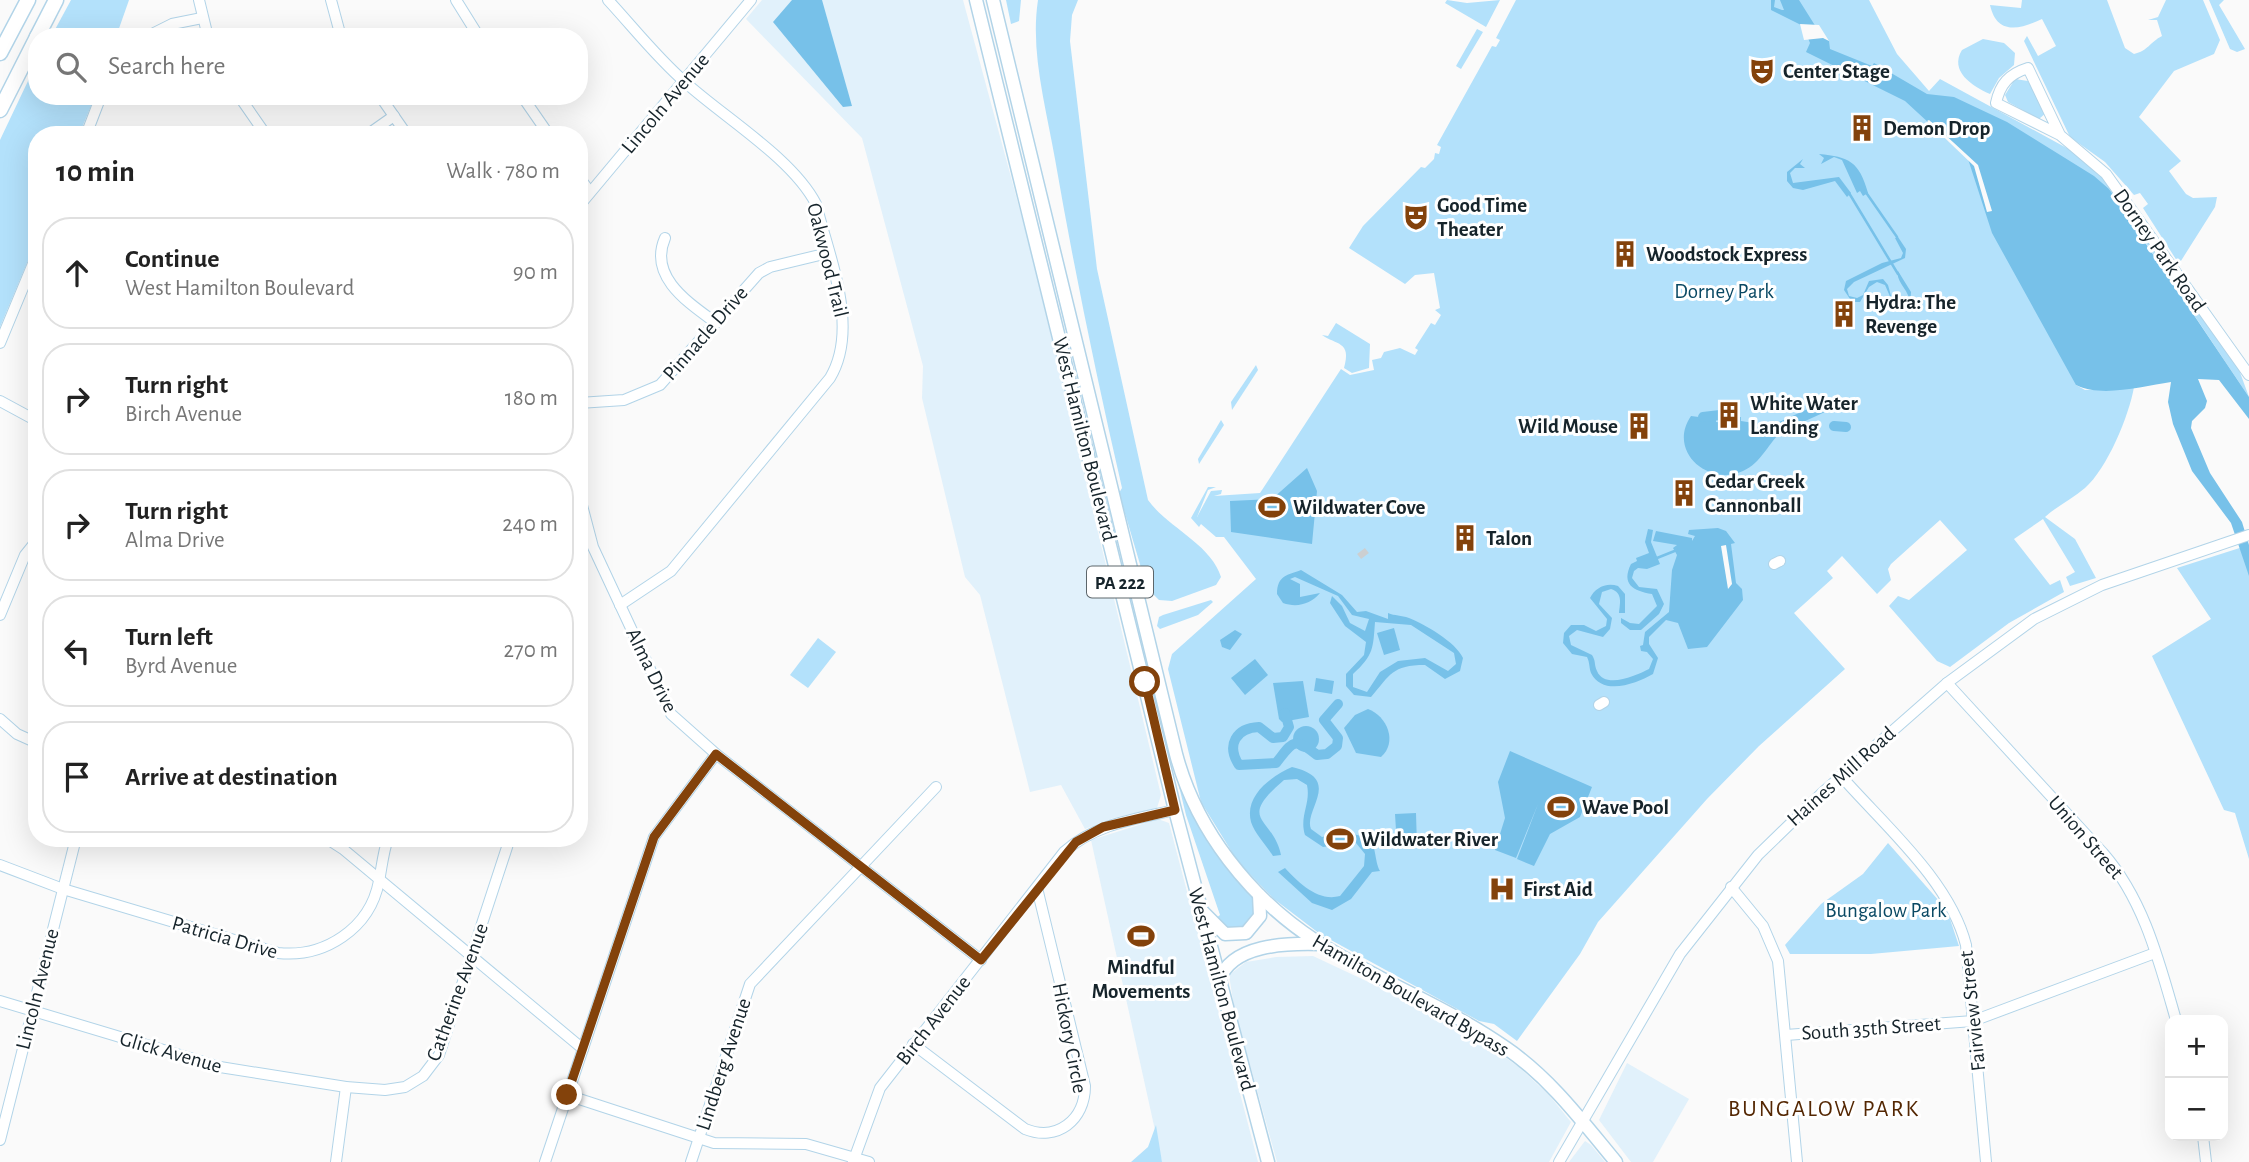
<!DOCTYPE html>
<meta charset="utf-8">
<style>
body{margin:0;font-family:"Alegreya Sans",sans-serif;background:#f6f6f6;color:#222}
.controls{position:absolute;right:21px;bottom:21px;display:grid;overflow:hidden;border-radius:14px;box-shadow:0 7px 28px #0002}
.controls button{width:63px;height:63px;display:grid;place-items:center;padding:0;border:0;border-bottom:2px solid #e0e0e0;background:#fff;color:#222;font:35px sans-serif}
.stop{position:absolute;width:21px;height:21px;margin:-16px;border:5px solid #83420b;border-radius:50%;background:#fff}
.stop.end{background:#83420b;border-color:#fff;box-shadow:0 2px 7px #0008}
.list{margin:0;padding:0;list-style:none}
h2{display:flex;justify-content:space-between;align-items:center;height:91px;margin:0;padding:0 28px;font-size:30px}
h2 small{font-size:23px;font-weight:400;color:#767676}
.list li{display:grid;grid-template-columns:46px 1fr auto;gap:21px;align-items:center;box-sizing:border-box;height:112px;margin:0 14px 14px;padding:0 14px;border:2px solid #e0e0e0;border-radius:28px}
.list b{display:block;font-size:26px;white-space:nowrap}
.list p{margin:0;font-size:23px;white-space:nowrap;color:#767676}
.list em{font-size:23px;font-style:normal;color:#767676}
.icon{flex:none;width:38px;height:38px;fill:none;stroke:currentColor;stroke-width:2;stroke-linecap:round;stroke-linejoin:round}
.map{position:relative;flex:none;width:2249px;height:1162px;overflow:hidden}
.search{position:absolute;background:#fff;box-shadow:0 7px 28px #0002;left:28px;top:28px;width:560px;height:77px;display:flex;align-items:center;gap:18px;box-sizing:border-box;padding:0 24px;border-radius:28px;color:#767676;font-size:26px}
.panel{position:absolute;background:#fff;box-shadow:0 7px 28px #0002;left:28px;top:126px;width:560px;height:721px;border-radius:28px}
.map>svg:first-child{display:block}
.built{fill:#e1f1fb}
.green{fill:#b3e1fb}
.water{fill:#77c1e9;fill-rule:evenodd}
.pier{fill:#fafafa}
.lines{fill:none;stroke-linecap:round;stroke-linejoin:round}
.stream{stroke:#77c1e9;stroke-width:2.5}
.canal{stroke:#77c1e9;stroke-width:10}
.minor-tunnel{stroke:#cccfd1;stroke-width:10;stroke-dasharray:10 5;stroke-linecap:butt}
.minor-casing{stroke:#b2d4e8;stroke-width:12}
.major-casing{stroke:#b2d4e8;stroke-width:15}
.highway-casing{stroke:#b2d4e8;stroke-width:17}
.minor{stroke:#fff;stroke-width:10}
.major{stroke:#fff;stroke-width:12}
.highway{stroke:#fff;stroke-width:14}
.route{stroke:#83420b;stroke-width:9}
.labels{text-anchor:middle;stroke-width:6;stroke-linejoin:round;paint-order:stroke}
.shield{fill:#fff;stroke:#5c666b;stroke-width:2}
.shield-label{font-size:19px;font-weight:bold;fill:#16242b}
.poi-label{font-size:21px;font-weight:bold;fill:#16242b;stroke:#fff;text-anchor:start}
.street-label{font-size:21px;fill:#16242b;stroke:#fff}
.park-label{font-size:21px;fill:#094863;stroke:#fff}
.neighbourhood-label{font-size:23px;letter-spacing:2px;fill:#542703;stroke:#fff}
</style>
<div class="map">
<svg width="2249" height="1162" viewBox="0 0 2249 1162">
<rect width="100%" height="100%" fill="#fafafa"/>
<g class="built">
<polygon points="762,0 963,0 1028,240 1161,795 1157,808 1113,818 1085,829 1061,785 1030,792 980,595 965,577 922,398 923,366 862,138 746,19"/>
<polygon points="1158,819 1169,823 1258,1162 1162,1162 1091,840"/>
<polygon points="1313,956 1409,1001 1483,1042 1519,1067 1549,1095 1571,1122 1549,1162 1277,1162 1234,1007 1229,975 1246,962 1276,957"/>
<polygon points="1627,1063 1689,1099 1653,1162 1631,1162 1599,1120"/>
<polygon points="1585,1141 1591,1145 1605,1162 1569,1162"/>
</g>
<g class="green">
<polygon points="71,0 129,0 116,37 51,37"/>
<polygon points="1006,0 1021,0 1019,21 1011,24"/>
<path d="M1038,0H1078L1072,15L1070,41L1097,269L1148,500C1167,527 1211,544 1221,577L1216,585L1172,601L1159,600L1147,588L1119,493L1122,488C1097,379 1074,269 1055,159C1046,107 1030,52 1038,0Z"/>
<polygon points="1447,0 1467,3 1500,0 1486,27 1445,3"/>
<path d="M1516,0H1869L1897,54L1929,91L1940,79L2074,152L2111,184L2238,367L2249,397L2129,218L2121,212L2076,385L2085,390L2134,387C2129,416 2107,469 2085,488C2072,499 2057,506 2045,517L2075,539L2096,578L2070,586L2066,577L2075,572L2043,519L2014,539L2050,585L2060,580L2064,592L2009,623L1950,667L1937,661L1889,606L1898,596L1909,600L1967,550L1940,520L1891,564L1888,569L1891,580L1877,594L1842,556L1827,571L1833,578L1794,613L1845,669L1759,746L1707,799L1598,922L1580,954L1517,1041L1494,1024L1479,1021L1320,934L1274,899L1238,862L1201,802L1168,669L1172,654L1256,579L1224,537H1216L1201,524L1199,527L1191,518L1208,487H1216L1208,490L1197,517L1211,491L1222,490L1221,494L1214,496L1260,493L1341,369L1350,375L1374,370L1372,360L1381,358L1384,352L1400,348L1415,355L1418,350L1415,348L1431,323L1435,325L1441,315L1435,310L1440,308L1434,273L1415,275L1405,284L1349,248L1363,226L1421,167L1425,168L1434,159L1435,153L1439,154L1441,147L1437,145L1492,46L1496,47L1500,40L1496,38Z"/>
<path d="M2022,0H2107L2125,48L2134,54C2148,51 2150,42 2162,36L2157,20H2148L2158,17L2166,0H2203L2220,40L2214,54L2174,71L2139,117L2181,161L2169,171L2186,194L2193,198L2217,197L2215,207L2179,264L2143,208L2148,204L2140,193L2134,195L2105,162L2070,137L2024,41L2027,36L2038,56L2056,46L2042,19C2020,29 1997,36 1990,5L2021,8Z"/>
<polygon points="2209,0 2224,0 2219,5 2245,49 2237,52 2230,49"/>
<polygon points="1477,29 1483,32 1461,69 1456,66"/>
<path d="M1983,39L2004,43L2015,53L2014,65L1999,78L1990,94C1972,86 1949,71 1962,50Z"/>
<polygon points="37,62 37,96 95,96 79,135 37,135 37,239 0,327 0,140"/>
<polygon points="2015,79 2028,81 2047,112 2039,119 2008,102 2005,95"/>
<path d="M1336,323L1370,344L1369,368L1352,373L1344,368C1352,341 1336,345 1322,335L1328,336Z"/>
<polygon points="1256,365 1258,370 1232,410 1231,402"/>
<polygon points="1221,420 1224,425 1199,464 1198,459"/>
<polygon points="2249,545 2249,859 2235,813 2224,810 2152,656 2211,619 2177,568"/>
<polygon points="1211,600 1213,602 1198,615 1160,629 1157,626 1159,617 1163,615"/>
<polygon points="818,638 836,652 808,688 790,675"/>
<polygon points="1174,766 1252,891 1258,911 1247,927 1230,931 1216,918 1220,915 1186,815"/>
<polygon points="1888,843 1947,910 1959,946 1871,954 1790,954 1785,945 1821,904 1863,874"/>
<polygon points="1156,1125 1162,1162 1131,1162 1148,1147"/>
</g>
<g class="water">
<polygon points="792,0 822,0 852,106 843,107 773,22"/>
<path d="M1771,0H1775L1774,7L1782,10H1784L1780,0H1799L1821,35L1829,41L1830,49L1872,66L1874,63L1927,94L1954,97L2007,122L2094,176L2109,189L2249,397V419L2219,380L2198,379L2207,401L2205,408L2192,421L2191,428L2210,473L2242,522L2249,545V576L2231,523L2192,471L2173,424L2168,402L2171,382C2143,386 2102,398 2076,385L1992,233L1968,159L1905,101L1806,52L1810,43L1803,26L1771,10Z"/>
<path d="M1819,154C1849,157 1859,161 1868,193L1863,196L1860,191L1857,193L1842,160L1834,157L1821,164L1824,158Z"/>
<polygon points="1803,159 1800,164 1805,168 1795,168 1790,173 1793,183 1839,177 1851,193 1847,197 1835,181 1803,190 1793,188 1787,181 1787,172"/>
<path d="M1898,237L1906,249L1905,258L1854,282L1847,289L1849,296L1857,298L1863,295L1869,281L1883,279L1888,285L1893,303L1903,308L1910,303C1910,291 1895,281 1898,271L1911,292L1910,307L1902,311L1895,308L1885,285L1877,282L1869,287L1860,302H1852L1844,290L1846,281L1882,263L1901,258L1903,253L1895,238Z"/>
<path d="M1704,413H1716V422L1737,424V417H1741V421L1779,427L1781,432C1767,445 1762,462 1743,471C1708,487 1667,451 1691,416L1699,417Z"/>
<polygon points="1307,468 1317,491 1312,544 1231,532 1230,501 1272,499"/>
<path d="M1718,528L1726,531L1735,543L1731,544L1736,583L1742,589L1743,600L1707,647L1688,649L1678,623L1666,620L1649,637V644L1658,658L1653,674C1637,683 1603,697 1591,673C1589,668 1590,663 1587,657L1572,654L1563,643L1564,633L1571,625H1584L1596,631L1606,626L1607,619L1590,598C1595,588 1606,582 1618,586L1625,594V613H1619C1620,603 1623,593 1611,589L1602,592L1599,604L1612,618L1610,629L1603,637L1577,630L1569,636L1571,645L1592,655C1596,661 1594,665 1597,671C1605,690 1637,675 1649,669L1653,659L1647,652L1641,651L1640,646L1643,645L1645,632L1669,612L1672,570L1677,555L1673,548L1677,545L1653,541L1656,531L1692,538V541L1695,536L1688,534L1689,530Z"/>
<path d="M1648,529L1653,530L1651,542L1660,564L1647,569L1638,568L1634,571L1632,578L1639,587L1657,589L1664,604L1659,614L1641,630H1630L1621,623V618L1630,623L1639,624L1657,606L1652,594C1633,591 1621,584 1631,564L1637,561L1636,558L1649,553L1645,542Z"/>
<path d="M1301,570L1342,595L1357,612L1366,611L1388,619V613C1395,616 1401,615 1409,618C1424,624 1456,642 1463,658L1460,671L1445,679L1425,665C1392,665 1390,675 1371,697L1354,695L1346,686V674L1364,655L1366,642L1345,626L1330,603L1332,596L1342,606L1350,623L1365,631L1369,619L1352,615L1338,596L1295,577L1290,579L1300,584V597L1320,593C1311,604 1297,608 1283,603L1277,594C1277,575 1288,575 1301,570ZM1375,622L1411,625L1454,653L1456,664L1448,671L1425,658L1398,661L1380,672L1367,692L1353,687V674C1374,655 1373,648 1375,622Z"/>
<polygon points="1394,628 1400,650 1384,655 1377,633"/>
<polygon points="1235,630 1242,634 1230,650 1222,647 1220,640"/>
<polygon points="1255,659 1268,675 1245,695 1231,678"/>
<polygon points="1316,678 1334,681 1332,694 1314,691"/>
<polygon points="1303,681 1309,717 1282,722 1279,719 1273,683"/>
<path d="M1368,709C1387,716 1398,742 1381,757L1356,753L1344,728L1355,715Z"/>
<circle cx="1306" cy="739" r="13"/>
<polygon points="1510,751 1592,787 1580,817 1550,834 1534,866 1517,859 1538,804 1516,858 1495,850 1505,818 1498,782"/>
<path d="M1292,767C1344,779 1303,810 1311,829L1322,837L1347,832L1364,837L1367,835C1377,845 1374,860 1380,871L1372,872L1351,899L1332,910L1312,903L1278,872L1285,868C1299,883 1318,902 1340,896L1364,866L1365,854L1356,843L1323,847L1305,835C1299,816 1311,804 1307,785L1297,779L1284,780C1235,822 1273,816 1281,855L1273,856C1266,845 1255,834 1251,822C1244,795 1272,776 1292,767Z"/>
<polygon points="1416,813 1417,846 1397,847 1395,814"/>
</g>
<g class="pier">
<polygon points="1800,24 1819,25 1829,41 1823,38 1804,40"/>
<polygon points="1929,120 1978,165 1992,211 1987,212 1974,166 1927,121"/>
<polygon points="1726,545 1732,584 1728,589 1721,546"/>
</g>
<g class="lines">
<g class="stream">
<polyline points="1865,191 1897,237"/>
<polyline points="1849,193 1898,274"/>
<polyline points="1657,558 1677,550"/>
</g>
<g class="canal">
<polyline points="1703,417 1720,415"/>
<polyline points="1834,426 1846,427"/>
<polyline points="1767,433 1824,407"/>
<path d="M1285,713L1289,727L1283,737L1273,738L1259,727C1236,728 1226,745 1239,765L1276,763C1293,742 1293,736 1317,755L1327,754L1337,746L1338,738L1324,720L1338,704"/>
</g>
<polyline class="minor-tunnel" points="1361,551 1365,556"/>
<defs>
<g id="minor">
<polyline points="199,0 208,37"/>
<polyline points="331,0 341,37"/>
<polyline points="456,0 479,37"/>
<path d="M608,0C633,27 657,58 686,83C725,118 793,159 816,204C829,257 860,328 830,378L671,571L620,605"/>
<polyline points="146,37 172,24 202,18"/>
<polyline points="239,96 266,135"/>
<polyline points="380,96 407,135"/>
<polyline points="522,96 549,135"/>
<polyline points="86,135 101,96"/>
<polyline points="367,135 394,116"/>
<path d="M2060,135L2028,68C2009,74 2000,84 1996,103L2060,135L2106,174L2249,375"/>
<polyline points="579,177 590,192"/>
<polyline points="579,206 751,0"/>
<path d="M665,238C648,277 689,303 716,323"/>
<polyline points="0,343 37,254"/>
<polyline points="0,401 37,421"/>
<polyline points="579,403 624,400 660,385 759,273 770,267 828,253"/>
<polyline points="579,494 593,547 671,714 716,754 981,960"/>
<polyline points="1774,564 1780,561"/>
<polyline points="0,615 25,555 37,540"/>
<path d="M1947,683L2103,853C2144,900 2159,961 2176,1020"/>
<polyline points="1599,705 1604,702"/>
<polyline points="0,719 17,734 37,743"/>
<path d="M1841,776C1884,825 1950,881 1966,945L1986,1162"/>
<polyline points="326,838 343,849 583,1049"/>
<path d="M0,865L63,889L278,953C324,958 370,929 379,881C382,866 383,853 388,838"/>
<polyline points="1731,887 1763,926 1778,961 1797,1162"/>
<polyline points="0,1001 220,1067 346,1087 385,1090 405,1087 423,1076 439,1055 510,838"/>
<polyline points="1786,1035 1973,1021 2155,953"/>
<path d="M913,1044L1025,1129C1057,1142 1085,1120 1085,1086L1037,888"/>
<polyline points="567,1095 714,1143 806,1144 869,1162"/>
<polyline points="2203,1136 2206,1162"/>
<polyline points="0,1140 76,838"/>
<polyline points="336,1162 346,1087"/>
<polyline points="545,1162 654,837 716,754"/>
<polyline points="691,1162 750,984 936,787"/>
<path d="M853,1162L880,1088L1064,852C1095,824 1135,819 1175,810"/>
<polyline points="1559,1162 1680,954 1758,855 1822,793 1947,683 2034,619 2102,585 2249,535"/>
</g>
<g id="major">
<polyline points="976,0 1175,810 1268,1162"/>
<path d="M993,0L1176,754C1196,830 1250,898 1316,941C1377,981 1446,1006 1506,1048C1550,1078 1582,1121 1616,1162"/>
<polyline points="1203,912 1225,934 1246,933 1260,916 1259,895"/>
<path d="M1219,981C1231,944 1287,943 1320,944"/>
</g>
<g id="highway">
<polyline points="37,37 56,0"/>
<polyline points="0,53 28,0"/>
<polyline points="0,110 37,37"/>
</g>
</defs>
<use href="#minor" class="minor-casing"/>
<use href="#major" class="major-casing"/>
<use href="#highway" class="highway-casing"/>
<use href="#minor" class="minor"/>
<use href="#major" class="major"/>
<use href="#highway" class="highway"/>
</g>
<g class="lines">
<polyline class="route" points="567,1095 654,837 716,754 981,960 1076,842 1103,827 1175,810 1145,682"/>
</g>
<defs>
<symbol id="theatre-bare" viewBox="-9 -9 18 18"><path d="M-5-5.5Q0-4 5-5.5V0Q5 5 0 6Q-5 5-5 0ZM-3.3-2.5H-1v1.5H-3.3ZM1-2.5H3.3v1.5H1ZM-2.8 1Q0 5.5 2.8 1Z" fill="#83420b" stroke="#fff" stroke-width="2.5" paint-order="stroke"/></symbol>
<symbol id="building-bare" viewBox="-9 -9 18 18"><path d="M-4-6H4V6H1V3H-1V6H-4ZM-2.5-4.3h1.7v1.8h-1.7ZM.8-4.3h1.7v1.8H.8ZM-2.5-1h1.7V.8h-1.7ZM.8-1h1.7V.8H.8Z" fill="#83420b" stroke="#fff" stroke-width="2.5" paint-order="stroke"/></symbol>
<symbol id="stadium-bare" viewBox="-9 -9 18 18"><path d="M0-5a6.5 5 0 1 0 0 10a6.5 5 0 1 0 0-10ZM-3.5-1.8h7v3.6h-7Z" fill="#83420b" stroke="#fff" stroke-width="2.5" paint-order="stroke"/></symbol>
<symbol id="hospital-bare" viewBox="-9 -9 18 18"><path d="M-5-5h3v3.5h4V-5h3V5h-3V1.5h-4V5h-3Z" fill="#83420b" stroke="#fff" stroke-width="2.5" paint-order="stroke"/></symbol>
</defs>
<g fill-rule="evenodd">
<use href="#theatre-bare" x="1743" y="52" width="38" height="38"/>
<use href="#building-bare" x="1843" y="109" width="38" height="38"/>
<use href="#theatre-bare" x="1397" y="198" width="38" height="38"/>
<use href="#building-bare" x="1606" y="235" width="38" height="38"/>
<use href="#building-bare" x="1825" y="295" width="38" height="38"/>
<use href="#building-bare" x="1710" y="396" width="38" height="38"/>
<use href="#building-bare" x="1620" y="407" width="38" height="38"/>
<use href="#building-bare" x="1665" y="474" width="38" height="38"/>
<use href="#stadium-bare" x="1253" y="488" width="38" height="38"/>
<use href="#building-bare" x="1446" y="519" width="38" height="38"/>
<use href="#stadium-bare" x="1542" y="788" width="38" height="38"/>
<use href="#stadium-bare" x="1321" y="820" width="38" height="38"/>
<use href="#hospital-bare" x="1483" y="870" width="38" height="38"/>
<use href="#stadium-bare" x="1122" y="917" width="38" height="38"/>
</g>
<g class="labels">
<rect class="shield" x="1087" y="566.5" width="66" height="31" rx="5"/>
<g class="shield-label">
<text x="1120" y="589">PA 222</text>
</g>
<g class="poi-label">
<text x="1783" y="78">Center Stage</text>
<text x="1883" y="135">Demon Drop</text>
<text x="1437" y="212">Good Time<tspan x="1437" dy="24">Theater</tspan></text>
<text x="1646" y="261">Woodstock Express</text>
<text x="1865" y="309">Hydra: The<tspan x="1865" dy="24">Revenge</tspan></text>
<text x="1750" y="410">White Water<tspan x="1750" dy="24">Landing</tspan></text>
<text x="1618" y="433" text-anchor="end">Wild Mouse</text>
<text x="1705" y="488">Cedar Creek<tspan x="1705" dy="24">Cannonball</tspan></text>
<text x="1293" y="514">Wildwater Cove</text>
<text x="1486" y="545">Talon</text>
<text x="1582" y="814">Wave Pool</text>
<text x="1361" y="846">Wildwater River</text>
<text x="1523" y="896">First Aid</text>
<text x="1141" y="974" text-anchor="middle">Mindful<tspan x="1141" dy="24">Movements</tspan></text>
</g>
<g class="street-label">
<text transform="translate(665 103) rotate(-50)" y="7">Lincoln Avenue</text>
<text transform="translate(2160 250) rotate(55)" y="7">Dorney Park Road</text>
<text transform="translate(828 260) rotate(76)" y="7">Oakwood Trail</text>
<text transform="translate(705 333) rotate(-49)" y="7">Pinnacle Drive</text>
<text transform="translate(1085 439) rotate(76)" y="7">West Hamilton Boulevard</text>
<text transform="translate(652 670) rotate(64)" y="7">Alma Drive</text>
<text transform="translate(1841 776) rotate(-42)" y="7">Haines Mill Road</text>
<text transform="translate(2086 837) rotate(49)" y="7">Union Street</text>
<text transform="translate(225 937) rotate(16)" y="7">Patricia Drive</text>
<text transform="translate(37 989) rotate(-76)" y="7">Lincoln Avenue</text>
<text transform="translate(1222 989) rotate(75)" y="7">West Hamilton Boulevard</text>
<text transform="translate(457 992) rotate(-70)" y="7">Catherine Avenue</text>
<text transform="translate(1411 995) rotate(30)" y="7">Hamilton Boulevard Bypass</text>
<text transform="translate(1972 1011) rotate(-96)" y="7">Fairview Street</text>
<text transform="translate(933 1020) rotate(-52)" y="7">Birch Avenue</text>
<text transform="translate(1871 1028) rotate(-4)" y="7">South 35th Street</text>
<text transform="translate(1070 1038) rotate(79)" y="7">Hickory Circle</text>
<text transform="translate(171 1052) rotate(16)" y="7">Glick Avenue</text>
<text transform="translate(723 1064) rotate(-72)" y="7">Lindberg Avenue</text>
</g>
<g class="park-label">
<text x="1724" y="298">Dorney Park</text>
<text x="1886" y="917">Bungalow Park</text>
</g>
<g class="neighbourhood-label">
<text x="1824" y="1116">BUNGALOW PARK</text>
</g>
</g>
</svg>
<div class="controls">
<button>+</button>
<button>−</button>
</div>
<div class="stop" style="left:1145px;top:682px"></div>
<div class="stop end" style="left:567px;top:1095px"></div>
<div class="search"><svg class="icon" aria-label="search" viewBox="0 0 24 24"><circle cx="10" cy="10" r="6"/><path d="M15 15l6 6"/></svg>Search here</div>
<section class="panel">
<h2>10 min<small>Walk · 780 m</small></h2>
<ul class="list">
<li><svg class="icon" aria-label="ahead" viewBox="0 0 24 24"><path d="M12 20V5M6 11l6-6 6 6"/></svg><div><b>Continue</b><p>West Hamilton Boulevard</p></div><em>90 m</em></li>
<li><svg class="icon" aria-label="right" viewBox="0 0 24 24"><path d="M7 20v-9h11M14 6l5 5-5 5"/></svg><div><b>Turn right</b><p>Birch Avenue</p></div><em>180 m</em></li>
<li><svg class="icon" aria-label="right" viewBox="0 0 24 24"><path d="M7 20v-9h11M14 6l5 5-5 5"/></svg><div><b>Turn right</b><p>Alma Drive</p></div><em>240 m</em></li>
<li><svg class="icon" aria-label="left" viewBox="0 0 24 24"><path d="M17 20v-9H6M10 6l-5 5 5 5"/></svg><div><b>Turn left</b><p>Byrd Avenue</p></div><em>270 m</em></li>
<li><svg class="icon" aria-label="arrive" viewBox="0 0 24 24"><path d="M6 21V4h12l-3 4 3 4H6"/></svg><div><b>Arrive at destination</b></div></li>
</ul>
</section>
</div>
